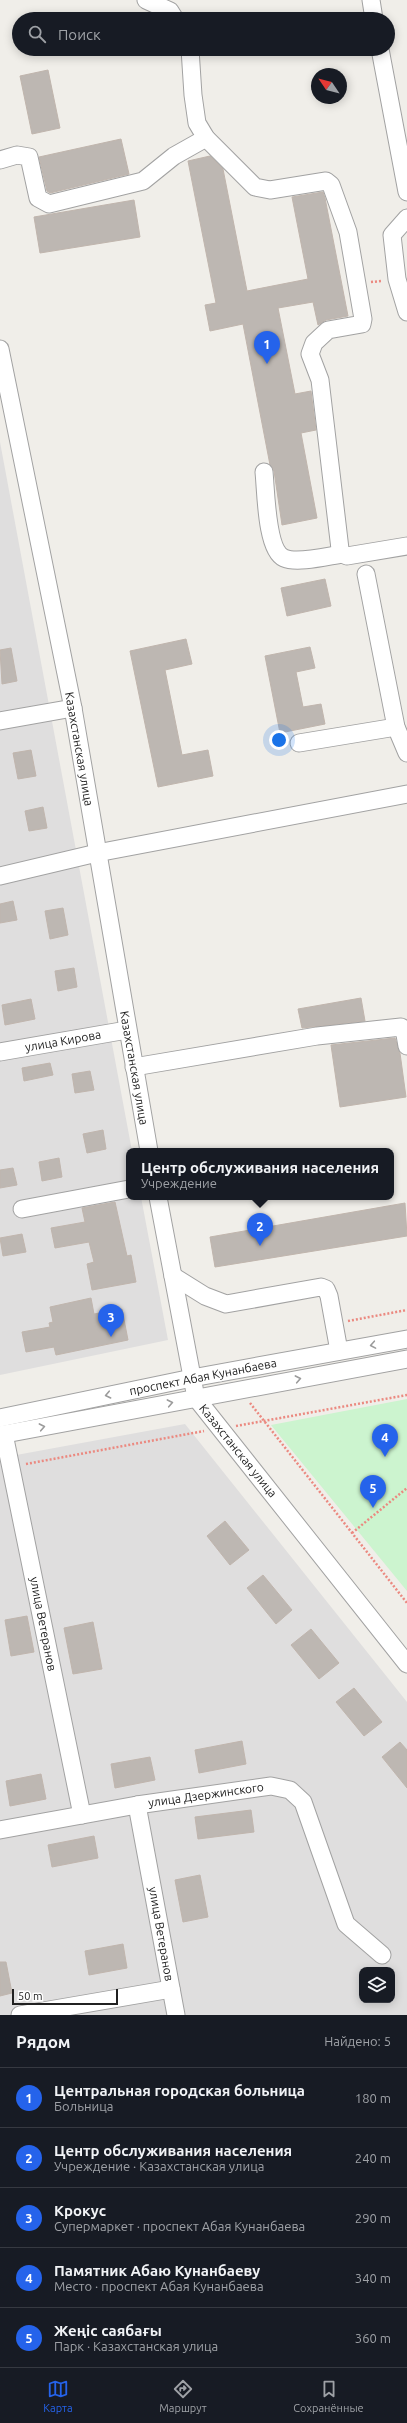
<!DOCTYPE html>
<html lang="ru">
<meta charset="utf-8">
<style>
body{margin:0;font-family:Ubuntu,sans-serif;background:#20242c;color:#f1f3f6}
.controls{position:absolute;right:12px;bottom:12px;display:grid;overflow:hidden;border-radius:8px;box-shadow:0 2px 10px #0003}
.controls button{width:36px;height:36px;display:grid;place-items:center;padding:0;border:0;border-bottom:1px solid #363941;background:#171b24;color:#f1f3f6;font:20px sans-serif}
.compass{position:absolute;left:311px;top:68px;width:36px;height:36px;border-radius:50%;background:#171b24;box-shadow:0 2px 10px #0003;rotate:305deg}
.scale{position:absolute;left:12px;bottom:10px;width:106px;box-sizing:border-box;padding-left:4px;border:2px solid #212121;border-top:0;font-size:11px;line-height:14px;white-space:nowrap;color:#212121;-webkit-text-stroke:3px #fff;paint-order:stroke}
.you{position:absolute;left:279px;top:740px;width:14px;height:14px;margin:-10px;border:3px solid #fff;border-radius:50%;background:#1a73e8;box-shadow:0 0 0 6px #1a73e833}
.badge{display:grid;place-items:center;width:26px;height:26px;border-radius:50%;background:#2563eb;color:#fff;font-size:13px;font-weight:700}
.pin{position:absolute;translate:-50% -33px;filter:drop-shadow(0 1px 2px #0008)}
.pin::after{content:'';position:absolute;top:21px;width:14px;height:12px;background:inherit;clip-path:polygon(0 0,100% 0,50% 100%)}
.popup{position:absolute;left:126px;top:1148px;width:268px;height:52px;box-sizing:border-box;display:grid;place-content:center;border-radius:8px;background:#171b24;filter:drop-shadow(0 1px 3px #0005);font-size:13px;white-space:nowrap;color:#9ea1a6}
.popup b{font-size:15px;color:#f1f3f6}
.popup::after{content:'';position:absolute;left:50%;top:100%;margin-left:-8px;border:8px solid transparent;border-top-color:#171b24}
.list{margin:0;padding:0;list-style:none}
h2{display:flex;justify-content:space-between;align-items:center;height:52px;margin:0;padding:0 16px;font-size:17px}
h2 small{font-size:13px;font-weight:400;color:#9ea1a6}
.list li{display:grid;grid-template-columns:26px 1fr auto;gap:12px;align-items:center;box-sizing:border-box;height:60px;padding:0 16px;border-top:1px solid #363941}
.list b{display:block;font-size:15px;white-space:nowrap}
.list p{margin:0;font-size:13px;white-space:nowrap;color:#9ea1a6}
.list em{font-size:13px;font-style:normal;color:#9ea1a6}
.icon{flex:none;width:22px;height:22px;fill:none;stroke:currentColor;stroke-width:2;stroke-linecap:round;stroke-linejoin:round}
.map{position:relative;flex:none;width:407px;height:2015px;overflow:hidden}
.search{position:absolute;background:#171b24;box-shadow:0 2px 10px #0003;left:12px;right:12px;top:12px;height:44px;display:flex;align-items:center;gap:10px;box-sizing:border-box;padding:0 14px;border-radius:22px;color:#9ea1a6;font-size:15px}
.sheet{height:352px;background:#171b24}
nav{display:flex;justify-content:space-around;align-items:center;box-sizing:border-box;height:56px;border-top:1px solid #363941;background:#171b24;font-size:11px;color:#9ea1a6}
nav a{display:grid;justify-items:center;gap:2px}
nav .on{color:#2563eb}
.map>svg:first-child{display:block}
.residential{fill:#dfdede;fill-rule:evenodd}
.park{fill:#ccf4cf}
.building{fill:#bdb7b2;stroke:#c0b5ad}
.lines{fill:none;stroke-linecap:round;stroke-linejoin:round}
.minor-casing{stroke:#a2a2a2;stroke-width:19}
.path{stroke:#eb8980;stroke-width:2.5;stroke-dasharray:2 2;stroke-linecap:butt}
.minor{stroke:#fff;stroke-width:17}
.oneway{stroke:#9b9b9b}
.labels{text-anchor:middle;stroke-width:3;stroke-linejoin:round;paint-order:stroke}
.street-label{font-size:12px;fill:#212121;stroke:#fff}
</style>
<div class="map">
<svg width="407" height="2015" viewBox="0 0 407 2015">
<rect width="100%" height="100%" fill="#f0eee9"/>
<g class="residential">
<polygon points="0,442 132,1151 129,1151 129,1197 141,1197 168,1340 0,1375"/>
<path d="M185,1424L407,1702V2015H0V1458ZM362,1970H392V2000H362Z"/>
</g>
<polygon class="park" points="407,1399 407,1591 271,1425"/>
<g class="building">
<polygon points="48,70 60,128 32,134 20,76"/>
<polygon points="121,139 129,174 50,193 47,191 39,157"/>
<polygon points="210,156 223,169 247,291 308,279 292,197 323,192 325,198 348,316 326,320 318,325 313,302 278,308 295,394 311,391 316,430 301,433 317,518 282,525 274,471 270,465 243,324 210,331 205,305 216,303 188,161"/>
<polygon points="134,200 140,237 40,253 34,217"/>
<polygon points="325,579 331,606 287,616 281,588"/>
<polygon points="186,639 192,664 165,670 182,755 208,750 213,776 158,787 130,651"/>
<polygon points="310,647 315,668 296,672 303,707 321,704 325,724 280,733 265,656"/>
<polygon points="11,648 17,681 2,684 0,650"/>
<polygon points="31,750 36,776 18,779 13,753"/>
<polygon points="43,807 47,828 29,831 25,811"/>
<polygon points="13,901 17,920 0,923 0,904"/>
<polygon points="63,908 68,935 50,939 45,911"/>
<polygon points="74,968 77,987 58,991 55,971"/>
<polygon points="361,998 365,1021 302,1028 298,1009"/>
<polygon points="31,999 35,1019 5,1025 2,1005"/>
<polygon points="395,1038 400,1053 406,1097 340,1107 331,1045"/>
<polygon points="50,1063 53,1075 24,1081 22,1068"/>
<polygon points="90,1071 94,1090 75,1093 72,1074"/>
<polygon points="103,1130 106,1149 87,1153 83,1134"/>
<polygon points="59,1158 62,1177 42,1181 39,1162"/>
<polygon points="13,1168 17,1185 0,1188 0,1170"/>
<polygon points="115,1202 127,1256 131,1255 136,1282 92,1290 87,1264 94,1262 89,1242 55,1248 51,1228 85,1222 82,1208"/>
<polygon points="405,1203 407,1236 215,1267 210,1237"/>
<polygon points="22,1234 26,1252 3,1256 0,1238"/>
<polygon points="91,1298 94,1314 122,1309 128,1340 56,1355 54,1347 26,1352 22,1332 50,1327 49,1323 53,1322 50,1307"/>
<polygon points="225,1521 249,1550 230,1565 207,1536"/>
<polygon points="263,1575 292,1610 276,1624 247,1588"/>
<polygon points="27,1616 34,1652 11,1656 5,1620"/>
<polygon points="93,1622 102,1669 73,1674 64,1628"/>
<polygon points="311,1629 339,1663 319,1679 291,1645"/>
<polygon points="354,1688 382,1722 364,1736 336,1702"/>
<polygon points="242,1741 246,1764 199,1773 195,1750"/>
<polygon points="400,1742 407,1750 407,1788 382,1757"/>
<polygon points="150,1757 155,1780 115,1788 111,1764"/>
<polygon points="41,1774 46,1799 10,1806 6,1781"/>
<polygon points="251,1810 254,1832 198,1839 195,1817"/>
<polygon points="94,1836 98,1858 52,1867 48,1845"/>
<polygon points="200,1875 208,1917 183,1922 175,1880"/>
<polygon points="123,1944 127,1968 89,1975 85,1951"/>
<polygon points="0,1962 6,1962 12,1993 0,1996"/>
</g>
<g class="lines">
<defs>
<g id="minor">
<polyline points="146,0 170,11 175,19"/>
<polyline points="371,0 374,19"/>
<polyline points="190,49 193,95 197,123 206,138 255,187 270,190 326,181 331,185 348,232 363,319 362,324 328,330 314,343 310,354 320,380 340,549 342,554 347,556 407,546"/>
<polyline points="380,49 407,192"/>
<polyline points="0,160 17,155 29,157 38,198 49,204 143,181 174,156 206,138"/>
<polyline points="407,218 392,235 397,279 407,312"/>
<polyline points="0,349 73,708 149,1151"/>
<path d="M264,472C266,490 266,550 284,558C297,564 328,556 342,554"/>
<polyline points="366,574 396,727 407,753"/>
<polyline points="0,721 73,708"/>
<polyline points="299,743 396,727"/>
<polyline points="0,876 97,853 407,794"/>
<polyline points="0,1052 127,1030"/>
<polyline points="134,1067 317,1036 401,1027 404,1029 407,1046"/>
<polyline points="158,1197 196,1398 407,1664"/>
<polyline points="22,1209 129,1189"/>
<polyline points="173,1276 205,1296 226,1304 321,1287 326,1289 329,1296 339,1351"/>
<polyline points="0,1418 192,1378 407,1339"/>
<polyline points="4,1434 82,1815"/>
<polyline points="0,1435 407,1359"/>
<polyline points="137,1805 176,2015"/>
<polyline points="0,1830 137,1805 271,1786 290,1790 303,1802 346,1924 382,1955"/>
<polyline points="20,2015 171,1989"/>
</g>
</defs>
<use href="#minor" class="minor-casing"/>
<g class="path">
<polyline points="371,282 382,281"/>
<polyline points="348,1321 407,1310"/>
<polyline points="250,1403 407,1603"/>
<polyline points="236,1426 407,1395"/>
<polyline points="26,1464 204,1431"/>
<polyline points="352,1533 407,1488"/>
</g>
<use href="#minor" class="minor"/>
</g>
<defs><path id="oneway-chevron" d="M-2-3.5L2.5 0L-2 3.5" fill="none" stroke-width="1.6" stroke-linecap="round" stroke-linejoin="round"/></defs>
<g class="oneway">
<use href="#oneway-chevron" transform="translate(373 1345) rotate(170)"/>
<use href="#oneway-chevron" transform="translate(298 1379) rotate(-11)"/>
<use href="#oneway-chevron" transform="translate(108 1395) rotate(168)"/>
<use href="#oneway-chevron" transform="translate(170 1403) rotate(-11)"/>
<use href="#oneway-chevron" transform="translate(42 1427) rotate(-11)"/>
</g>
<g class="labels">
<g class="street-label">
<text transform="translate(79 749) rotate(80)" y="4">Казахстанская улица</text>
<text transform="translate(63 1041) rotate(-10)" y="4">улица Кирова</text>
<text transform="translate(134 1068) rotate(80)" y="4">Казахстанская улица</text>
<text transform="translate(203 1377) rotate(-11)" y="4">проспект Абая Кунанбаева</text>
<text transform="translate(238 1451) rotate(51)" y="4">Казахстанская улица</text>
<text transform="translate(43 1624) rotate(79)" y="4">улица Ветеранов</text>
<text transform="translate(206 1795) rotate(-8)" y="4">улица Дзержинского</text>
<text transform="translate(161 1934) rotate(80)" y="4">улица Ветеранов</text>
</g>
</g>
</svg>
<div class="controls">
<button><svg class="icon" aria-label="layers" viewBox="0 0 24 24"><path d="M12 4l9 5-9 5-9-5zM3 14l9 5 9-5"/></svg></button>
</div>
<svg class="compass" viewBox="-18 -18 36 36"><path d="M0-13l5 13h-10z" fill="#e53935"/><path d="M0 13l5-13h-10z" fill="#9ea1a6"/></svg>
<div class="scale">50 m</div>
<div class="you"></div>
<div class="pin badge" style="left:267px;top:364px">1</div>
<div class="pin badge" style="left:260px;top:1246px">2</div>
<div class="popup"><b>Центр обслуживания населения</b>Учреждение</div>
<div class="pin badge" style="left:111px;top:1337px">3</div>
<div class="pin badge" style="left:385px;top:1457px">4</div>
<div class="pin badge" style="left:373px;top:1508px">5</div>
<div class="search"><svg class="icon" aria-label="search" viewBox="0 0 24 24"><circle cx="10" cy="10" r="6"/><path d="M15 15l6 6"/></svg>Поиск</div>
</div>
<section class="sheet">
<h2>Рядом<small>Найдено: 5</small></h2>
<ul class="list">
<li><span class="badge">1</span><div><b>Центральная городская больница</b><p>Больница</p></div><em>180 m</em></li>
<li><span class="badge">2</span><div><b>Центр обслуживания населения</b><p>Учреждение · Казахстанская улица</p></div><em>240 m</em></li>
<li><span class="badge">3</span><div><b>Крокус</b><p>Супермаркет · проспект Абая Кунанбаева</p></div><em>290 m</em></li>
<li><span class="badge">4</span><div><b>Памятник Абаю Кунанбаеву</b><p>Место · проспект Абая Кунанбаева</p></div><em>340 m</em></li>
<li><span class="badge">5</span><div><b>Жеңіс саябағы</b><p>Парк · Казахстанская улица</p></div><em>360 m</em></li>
</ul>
</section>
<nav>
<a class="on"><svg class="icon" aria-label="map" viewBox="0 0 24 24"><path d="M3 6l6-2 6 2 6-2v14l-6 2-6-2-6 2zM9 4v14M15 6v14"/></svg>Карта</a>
<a><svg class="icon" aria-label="directions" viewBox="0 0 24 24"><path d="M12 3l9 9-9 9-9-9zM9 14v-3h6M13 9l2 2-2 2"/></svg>Маршрут</a>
<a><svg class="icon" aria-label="saved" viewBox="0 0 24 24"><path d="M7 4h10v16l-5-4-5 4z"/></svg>Сохранённые</a>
</nav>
